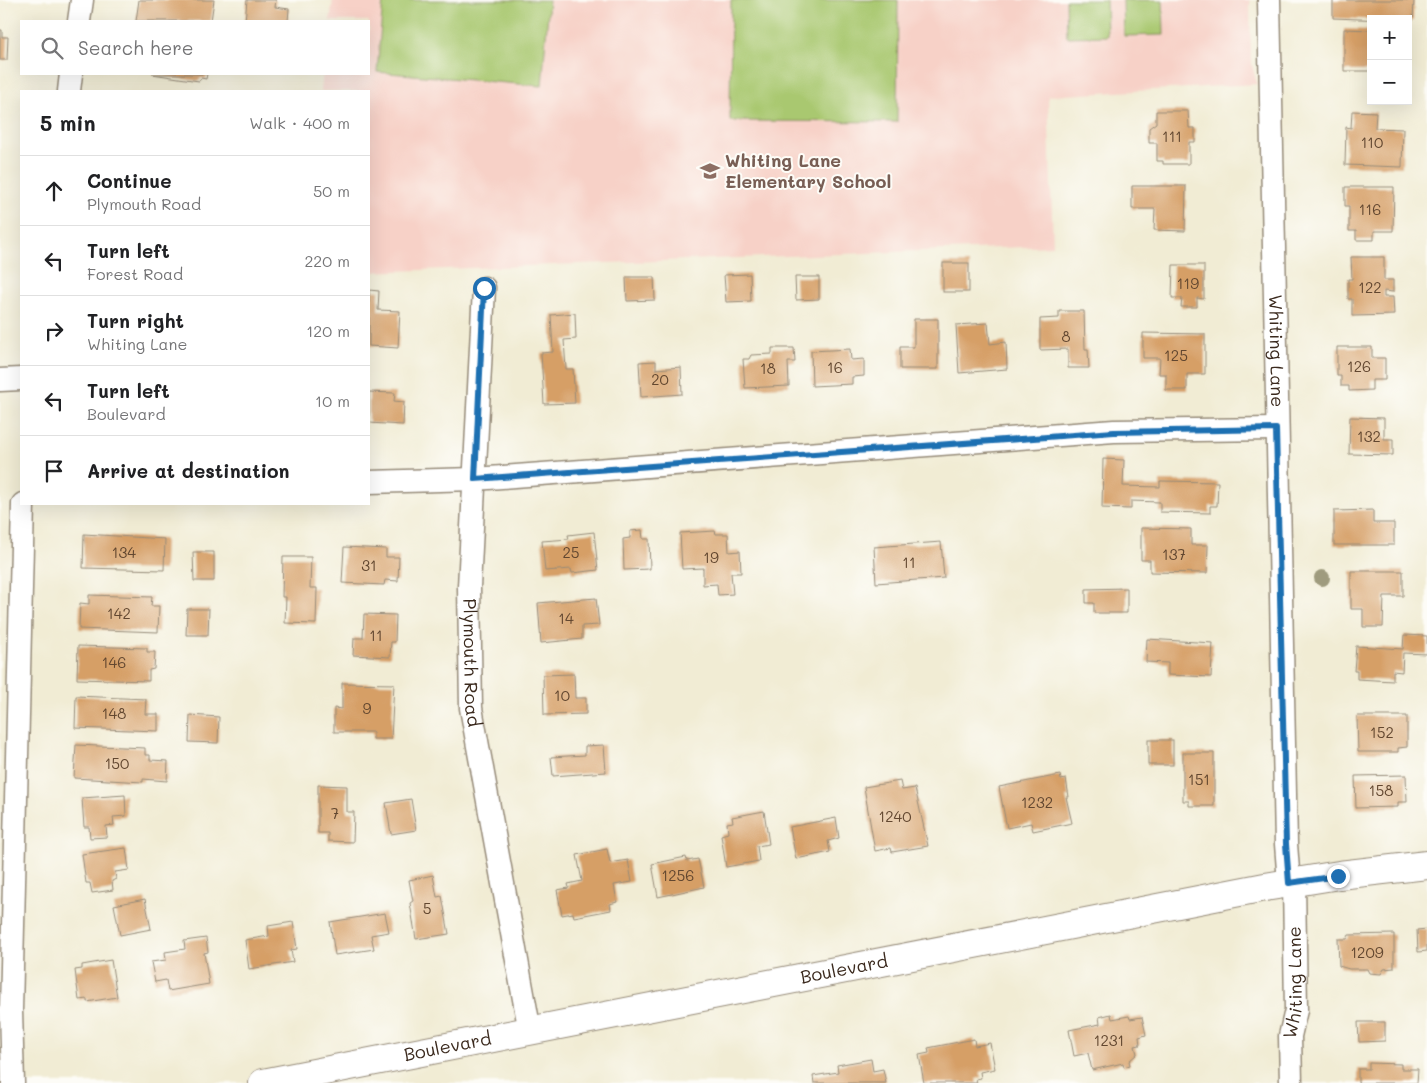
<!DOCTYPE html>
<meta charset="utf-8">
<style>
body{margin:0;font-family:Mali,sans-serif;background:#f2f2f2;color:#202124}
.controls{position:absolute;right:15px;top:15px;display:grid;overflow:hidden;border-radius:0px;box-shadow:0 5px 20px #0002}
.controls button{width:45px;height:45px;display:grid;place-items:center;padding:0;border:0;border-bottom:1px solid #e0e0e0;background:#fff;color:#202124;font:25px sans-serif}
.stop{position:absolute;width:15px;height:15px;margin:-11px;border:4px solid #1f6fb2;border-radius:50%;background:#fff}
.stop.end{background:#1f6fb2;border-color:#fff;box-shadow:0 1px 5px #0008}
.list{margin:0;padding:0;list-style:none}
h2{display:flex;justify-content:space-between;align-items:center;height:65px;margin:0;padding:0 20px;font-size:21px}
h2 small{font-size:16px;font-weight:400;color:#757577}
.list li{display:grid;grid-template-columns:32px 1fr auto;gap:15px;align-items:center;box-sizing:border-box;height:70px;padding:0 20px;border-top:1px solid #e0e0e0}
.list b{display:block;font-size:19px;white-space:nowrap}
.list p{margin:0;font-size:16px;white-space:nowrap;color:#757577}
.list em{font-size:16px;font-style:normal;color:#757577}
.icon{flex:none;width:28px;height:28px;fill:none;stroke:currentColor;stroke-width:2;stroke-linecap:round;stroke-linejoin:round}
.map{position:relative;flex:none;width:1427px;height:1083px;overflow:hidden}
.search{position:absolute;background:#fff;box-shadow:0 5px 20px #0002;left:20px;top:20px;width:350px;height:55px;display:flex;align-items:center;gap:12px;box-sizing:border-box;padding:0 18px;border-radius:0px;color:#757577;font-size:19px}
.panel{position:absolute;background:#fff;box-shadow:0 5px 20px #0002;left:20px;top:90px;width:350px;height:415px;border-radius:0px}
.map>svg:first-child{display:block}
.built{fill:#f7d1c7}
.green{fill:#a9c870;stroke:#727947}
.building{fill:#d69f66}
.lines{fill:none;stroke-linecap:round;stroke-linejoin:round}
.minor-casing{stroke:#968b79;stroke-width:25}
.secondary-casing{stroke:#968b79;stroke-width:30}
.minor{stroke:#fff;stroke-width:22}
.secondary{stroke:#fff;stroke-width:28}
.tree{fill:#9f9b7e}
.route{stroke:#1f6fb2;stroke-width:6}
.labels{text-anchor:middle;stroke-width:4;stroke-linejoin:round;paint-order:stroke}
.number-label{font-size:15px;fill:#624730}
.education-label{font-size:18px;font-weight:bold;fill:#785e54;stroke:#fdfcf7;text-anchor:start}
.street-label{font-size:18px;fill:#3b2a1e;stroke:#fdfcf7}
</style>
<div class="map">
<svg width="1427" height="1083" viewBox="0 0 1427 1083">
<rect width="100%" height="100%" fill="#fdfcf7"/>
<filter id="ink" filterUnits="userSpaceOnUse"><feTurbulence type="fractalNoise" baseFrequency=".02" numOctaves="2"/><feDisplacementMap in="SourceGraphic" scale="10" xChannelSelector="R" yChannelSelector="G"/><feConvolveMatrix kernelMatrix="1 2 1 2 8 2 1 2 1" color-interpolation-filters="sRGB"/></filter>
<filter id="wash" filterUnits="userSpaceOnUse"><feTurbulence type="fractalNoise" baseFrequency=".0096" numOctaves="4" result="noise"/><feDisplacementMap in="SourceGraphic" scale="20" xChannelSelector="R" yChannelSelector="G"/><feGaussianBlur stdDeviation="1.12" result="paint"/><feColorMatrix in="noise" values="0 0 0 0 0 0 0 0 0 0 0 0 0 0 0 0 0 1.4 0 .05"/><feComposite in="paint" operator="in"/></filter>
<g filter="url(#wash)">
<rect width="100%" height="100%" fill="#f1ecd4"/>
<polygon class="built" points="333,0 1250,0 1251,61 1257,84 1048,96 1053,246 369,272 369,91 321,91 323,74 369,74 369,21 330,21"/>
<g class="green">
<polygon points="383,0 549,0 542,86 377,72"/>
<polygon points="731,0 898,0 897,122 730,121"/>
<polygon points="1066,0 1106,0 1107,36 1067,37"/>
<polygon points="1123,0 1163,0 1164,35 1124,36"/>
</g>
<g id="blocks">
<g class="building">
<polygon points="139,0 214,0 211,21 136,21"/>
<polygon points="247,0 276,0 275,7 289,9 288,21 245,21"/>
<polygon points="1333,0 1414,0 1413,21 1333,18"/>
<polygon points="1344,29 1371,30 1371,71 1344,71"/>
<polygon points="0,30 2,30 2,37 8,37 7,60 0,60"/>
<polygon points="152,74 207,74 206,79 201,78 199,81"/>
<polygon points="1156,111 1188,111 1189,128 1195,128 1195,142 1189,142 1189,164 1163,164 1163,161 1157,161 1157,143 1149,143 1149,128 1156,123"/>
<polygon points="1352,111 1376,112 1375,128 1403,129 1402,167 1345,165 1346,127 1351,128"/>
<polygon points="1132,186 1186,186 1185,231 1154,230 1155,209 1132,209"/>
<polygon points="1345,187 1394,187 1393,231 1374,231 1374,240 1356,240 1356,231 1349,231 1349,206 1345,206"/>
<polygon points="1351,257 1384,257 1384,280 1393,280 1393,292 1384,291 1384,297 1393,297 1394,315 1352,316 1352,299 1348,299 1348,279 1352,279"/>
<rect x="943" y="263" width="26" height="29"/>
<polygon points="1173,265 1204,265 1204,299 1197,298 1197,307 1181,307 1182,298 1172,298"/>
<polygon points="750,274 751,301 726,302 724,275"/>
<polygon points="626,277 654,277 655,300 627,301"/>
<polygon points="795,277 819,277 819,299 796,300"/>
<polygon points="369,290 379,291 378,310 400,311 398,348 369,346"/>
<polygon points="1059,311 1084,311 1085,349 1088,349 1089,368 1068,368 1068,349 1040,350 1040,319 1059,318"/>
<polygon points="575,313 576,339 564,340 566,369 573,369 575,403 544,404 541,353 553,352 551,315"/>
<polygon points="914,319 938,319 938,369 900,369 900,347 914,347"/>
<polygon points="988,323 990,344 1006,342 1007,369 959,373 956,325"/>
<polygon points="1143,333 1205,334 1205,374 1187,374 1187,390 1166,390 1166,374 1159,374 1160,358 1143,358"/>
<polygon points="1337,347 1372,347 1372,358 1385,358 1385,380 1372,380 1372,390 1349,391 1349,386 1341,386 1341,376 1337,376"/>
<polygon points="772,348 794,348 795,362 788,362 789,386 745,388 743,359 749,359 751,355 772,354"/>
<polygon points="850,349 851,360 864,359 864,376 852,377 852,384 812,386 811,351"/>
<polygon points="656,361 656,369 681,367 682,394 641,397 639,362"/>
<polygon points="369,392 395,393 394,401 404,402 403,425 369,423"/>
<polygon points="1350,417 1384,418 1384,439 1393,439 1393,455 1349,454"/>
<polygon points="1103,459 1124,460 1123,486 1160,487 1160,481 1218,482 1217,506 1210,506 1210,513 1160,512 1160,502 1131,501 1131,509 1102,508"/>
<polygon points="1373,510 1373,523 1394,523 1394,545 1334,545 1334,511"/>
<polygon points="1141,528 1191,529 1191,545 1208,545 1207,573 1150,572 1150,560 1141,560"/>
<polygon points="642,530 643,539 649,539 650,569 624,570 623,539 630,538 630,531"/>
<polygon points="715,531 716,534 728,534 729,552 740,551 741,573 731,573 733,594 718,595 717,584 703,585 703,568 682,569 680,533"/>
<polygon points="594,532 598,570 572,573 571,569 545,571 542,541 569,539 568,535"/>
<polygon points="84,534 165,539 164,570 83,568"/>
<polygon points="941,542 944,578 876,583 874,547"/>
<polygon points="344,547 386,549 386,557 399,557 398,581 385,580 384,585 342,583"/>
<polygon points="193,552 214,552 214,581 194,581"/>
<polygon points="283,557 311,557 310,588 317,588 316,624 285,623 286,597 282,597"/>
<polygon points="1351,571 1403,571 1403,596 1384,596 1383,627 1363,627 1363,609 1351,609"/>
<polygon points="1127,588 1127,613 1094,613 1094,603 1086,603 1086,589"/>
<polygon points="89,595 152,597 151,606 159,606 158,632 79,629 80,603 89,604"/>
<polygon points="596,598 599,625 582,626 582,639 541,643 538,603"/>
<polygon points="187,609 209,609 208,635 186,635"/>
<polygon points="364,614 396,615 395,642 391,642 390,657 353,655 354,638 363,638"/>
<polygon points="1404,635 1427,636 1427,654 1403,653 1402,672 1393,671 1393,681 1357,679 1357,671 1354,671 1356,646 1403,649"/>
<polygon points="1147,639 1213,643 1211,677 1168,675 1168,663 1146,662"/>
<polygon points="78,646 147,648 147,652 155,652 154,669 149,670 149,681 77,679"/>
<polygon points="574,674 575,698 586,698 586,714 544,715 543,675"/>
<polygon points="342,683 394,684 391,739 373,739 373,732 334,732 334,708 342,709"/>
<polygon points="76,696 146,699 145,714 158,714 158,731 75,728"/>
<polygon points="190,715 219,717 218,743 189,742"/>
<polygon points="1357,716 1407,716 1407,747 1398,748 1398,752 1358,752"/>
<rect x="1148" y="740" width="25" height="25"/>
<polygon points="76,745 145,748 145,755 150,755 150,760 168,761 167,781 143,779 143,782 74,778"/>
<polygon points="604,745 606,772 553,776 551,757 585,755 585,746"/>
<polygon points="1183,753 1214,753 1214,806 1189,806 1189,801 1183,801"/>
<polygon points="1060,775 1061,780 1066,779 1069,797 1066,797 1072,823 1033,831 1031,823 1007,828 999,787"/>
<polygon points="1406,775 1407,802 1398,802 1398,807 1356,808 1355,776"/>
<polygon points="900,781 902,790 915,788 928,846 892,852 891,848 875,851 864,787"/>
<polygon points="318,785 347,786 347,812 354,812 353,842 328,841 328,833 318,833"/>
<polygon points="125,795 126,816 113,817 114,825 106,826 107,837 90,838 89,827 84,827 82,798"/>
<polygon points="411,799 416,830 391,834 386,803"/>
<polygon points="764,811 769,844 757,846 759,861 726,867 721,835 728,833 727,823 733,822 732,817"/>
<polygon points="836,818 839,838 828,841 830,852 796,859 790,827"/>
<polygon points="126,848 129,870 115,872 116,879 112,881 113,890 92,893 90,883 86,883 82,854"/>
<polygon points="607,849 610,863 628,860 632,882 614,885 617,902 610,904 611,910 574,917 573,913 562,915 557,890 569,888 568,884 582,881 577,855"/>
<polygon points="686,857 687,861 698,859 704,887 658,897 652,864"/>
<polygon points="433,875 437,897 442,896 449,934 416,939 410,903 413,901 409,880"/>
<polygon points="145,899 151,929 120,935 114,905"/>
<polygon points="385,913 389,932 371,935 374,949 335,955 330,922"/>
<polygon points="293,922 297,949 291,950 293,962 249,969 245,940 269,936 268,926"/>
<polygon points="1427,929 1427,951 1418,952 1417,930"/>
<polygon points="1394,934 1394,968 1384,969 1381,974 1369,973 1367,969 1349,969 1339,966 1338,939 1347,939 1349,935"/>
<polygon points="206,938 208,952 204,953 209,984 168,991 166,980 155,982 151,962 166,960 165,952 185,949 184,941"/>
<polygon points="111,960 117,997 87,1002 87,999 79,1000 75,970 82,969 82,965"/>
<polygon points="1111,1014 1112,1019 1129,1016 1130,1019 1142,1017 1146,1035 1139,1037 1140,1045 1135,1046 1137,1054 1129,1061 1130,1065 1124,1067 1123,1063 1092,1070 1088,1053 1074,1056 1069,1030 1100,1024 1099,1017"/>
<polygon points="1358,1022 1385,1022 1385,1041 1359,1042"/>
<polygon points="974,1039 975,1046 990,1043 995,1069 980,1072 981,1078 976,1079 977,1083 924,1083 919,1055 929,1053 928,1048"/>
<polygon points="871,1059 873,1071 883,1069 886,1083 814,1083 813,1076 838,1072 837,1065"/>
<polygon points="1369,1063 1401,1064 1401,1069 1418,1069 1417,1083 1358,1083 1358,1069 1369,1069"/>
</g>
</g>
</g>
<g filter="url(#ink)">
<use href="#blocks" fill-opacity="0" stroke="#968b79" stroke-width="1"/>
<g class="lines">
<defs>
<g id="minor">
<path id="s1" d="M1269,0L1286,844L1289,883"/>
<polyline points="79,21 82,0"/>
<polyline points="69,91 71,74"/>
<path id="s2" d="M484,288L469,587L471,708L530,1032"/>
<polyline points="0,380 21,379"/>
<polyline points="369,482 475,479 1114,431 1276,429"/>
<polyline points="13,1083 11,1010 23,504"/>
<path id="s3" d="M1291,1083L1290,1036L1296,1010L1294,882"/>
</g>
<g id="secondary">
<path id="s4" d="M263,1083L1265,887L1339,875L1427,865"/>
</g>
</defs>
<use href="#minor" class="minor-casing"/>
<use href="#secondary" class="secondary-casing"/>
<use href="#minor" class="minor"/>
<use href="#secondary" class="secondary"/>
</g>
<circle class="tree" cx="1322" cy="578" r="8"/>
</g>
<g class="lines" filter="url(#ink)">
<polyline class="route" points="484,288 475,479 1114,432 1276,429 1286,844 1289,883 1338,876"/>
</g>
<defs>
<symbol id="school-bare" viewBox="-9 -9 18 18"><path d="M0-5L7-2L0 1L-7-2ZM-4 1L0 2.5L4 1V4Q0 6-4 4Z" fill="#8d6e63" stroke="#fdfcf7" stroke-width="2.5" paint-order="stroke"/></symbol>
</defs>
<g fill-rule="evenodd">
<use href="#school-bare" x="696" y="157" width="28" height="28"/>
</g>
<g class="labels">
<g class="number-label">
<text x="1172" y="142">111</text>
<text x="1372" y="148">110</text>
<text x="1370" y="215">116</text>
<text x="1188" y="289">119</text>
<text x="1370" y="293">122</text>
<text x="1066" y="342">8</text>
<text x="1176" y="361">125</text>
<text x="1359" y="372">126</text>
<text x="835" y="373">16</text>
<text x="768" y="374">18</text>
<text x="660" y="385">20</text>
<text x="1369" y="442">132</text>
<text x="124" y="558">134</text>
<text x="571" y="558">25</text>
<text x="1174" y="560">137</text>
<text x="711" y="563">19</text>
<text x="909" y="568">11</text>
<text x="369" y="571">31</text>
<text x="119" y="619">142</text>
<text x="566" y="624">14</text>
<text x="376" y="641">11</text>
<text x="114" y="668">146</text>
<text x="562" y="701">10</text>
<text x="367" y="714">9</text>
<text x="114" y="719">148</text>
<text x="1382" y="738">152</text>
<text x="117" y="769">150</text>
<text x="1199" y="785">151</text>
<text x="1381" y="796">158</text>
<text x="1037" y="808">1232</text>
<text x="335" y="819">7</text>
<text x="895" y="822">1240</text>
<text x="678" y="881">1256</text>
<text x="427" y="914">5</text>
<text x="1367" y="958">1209</text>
<text x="1109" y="1046">1231</text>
</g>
<g class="education-label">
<text x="725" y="167">Whiting Lane<tspan x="725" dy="21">Elementary School</tspan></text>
</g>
<g class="street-label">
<text dy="6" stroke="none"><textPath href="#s1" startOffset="351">Whiting Lane</textPath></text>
<text dy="6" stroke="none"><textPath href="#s2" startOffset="375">Plymouth Road</textPath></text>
<text dy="6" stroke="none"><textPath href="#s4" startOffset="592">Boulevard</textPath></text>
<text dy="6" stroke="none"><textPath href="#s3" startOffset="101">Whiting Lane</textPath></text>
<text dy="6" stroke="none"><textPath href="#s4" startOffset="188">Boulevard</textPath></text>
</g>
</g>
</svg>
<div class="controls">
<button>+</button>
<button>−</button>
</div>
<div class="stop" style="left:484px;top:288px"></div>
<div class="stop end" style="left:1338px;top:876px"></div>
<div class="search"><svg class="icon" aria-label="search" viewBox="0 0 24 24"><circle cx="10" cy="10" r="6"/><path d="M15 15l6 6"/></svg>Search here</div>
<section class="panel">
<h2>5 min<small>Walk · 400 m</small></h2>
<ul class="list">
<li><svg class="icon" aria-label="ahead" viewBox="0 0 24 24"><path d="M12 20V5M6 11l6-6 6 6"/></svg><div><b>Continue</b><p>Plymouth Road</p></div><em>50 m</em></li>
<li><svg class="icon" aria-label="left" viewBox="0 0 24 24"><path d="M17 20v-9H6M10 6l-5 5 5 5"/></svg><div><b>Turn left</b><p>Forest Road</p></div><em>220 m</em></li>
<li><svg class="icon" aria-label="right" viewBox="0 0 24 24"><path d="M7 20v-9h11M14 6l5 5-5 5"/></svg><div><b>Turn right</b><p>Whiting Lane</p></div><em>120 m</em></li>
<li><svg class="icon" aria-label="left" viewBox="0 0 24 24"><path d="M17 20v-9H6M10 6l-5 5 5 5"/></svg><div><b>Turn left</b><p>Boulevard</p></div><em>10 m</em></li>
<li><svg class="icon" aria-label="arrive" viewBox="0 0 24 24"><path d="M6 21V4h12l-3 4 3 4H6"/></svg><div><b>Arrive at destination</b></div></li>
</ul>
</section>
</div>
